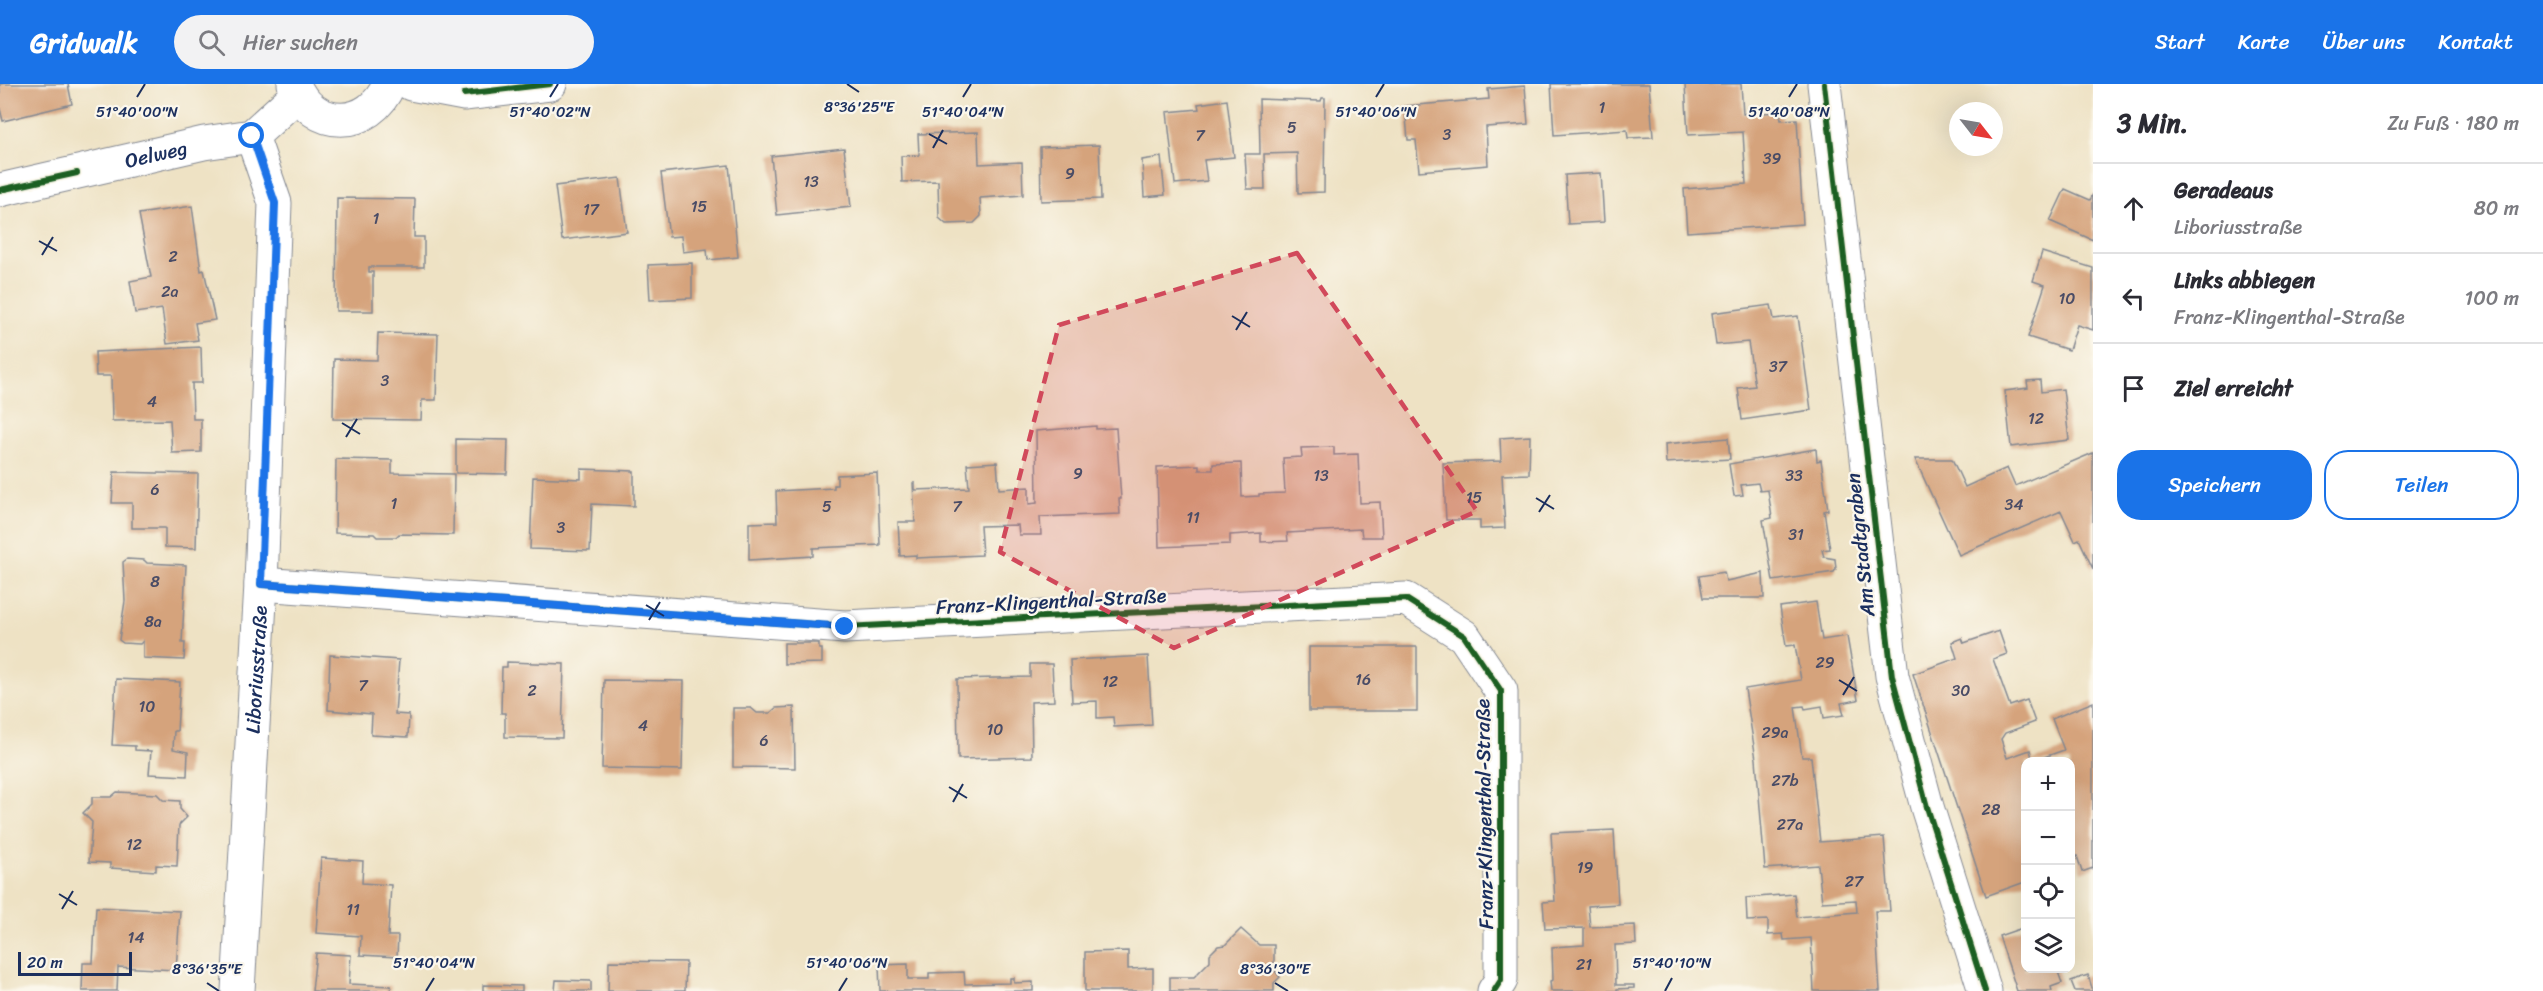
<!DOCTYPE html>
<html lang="de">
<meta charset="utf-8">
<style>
body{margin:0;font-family:Sriracha,sans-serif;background:#f2f2f3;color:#2b2b33}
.controls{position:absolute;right:18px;bottom:18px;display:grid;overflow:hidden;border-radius:12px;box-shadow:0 6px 24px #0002}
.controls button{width:54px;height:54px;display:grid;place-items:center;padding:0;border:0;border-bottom:2px solid #e1e1e2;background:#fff;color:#2b2b33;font:30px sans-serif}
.compass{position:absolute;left:1949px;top:18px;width:54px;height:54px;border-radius:50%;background:#fff;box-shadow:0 6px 24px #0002;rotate:121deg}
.scale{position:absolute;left:18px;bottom:15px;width:114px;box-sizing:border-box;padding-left:6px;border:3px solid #1b2f5e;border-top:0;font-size:16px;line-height:21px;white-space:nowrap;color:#1b2f5e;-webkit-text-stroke:4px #fbf7ec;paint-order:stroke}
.stop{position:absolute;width:18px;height:18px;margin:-14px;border:4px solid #1a73e8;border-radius:50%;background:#fff}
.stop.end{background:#1a73e8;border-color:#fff;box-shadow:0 2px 6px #0008}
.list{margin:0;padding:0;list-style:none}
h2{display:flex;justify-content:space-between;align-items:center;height:78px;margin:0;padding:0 24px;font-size:26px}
h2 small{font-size:20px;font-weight:400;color:#7c7c81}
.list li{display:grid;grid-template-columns:39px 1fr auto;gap:18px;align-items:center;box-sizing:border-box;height:90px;padding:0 24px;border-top:2px solid #e1e1e2}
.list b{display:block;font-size:22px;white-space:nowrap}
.list p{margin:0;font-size:20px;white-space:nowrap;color:#7c7c81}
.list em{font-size:20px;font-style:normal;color:#7c7c81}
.actions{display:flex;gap:12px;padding:18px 24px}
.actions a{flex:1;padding:14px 0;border:2px solid #1a73e8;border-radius:24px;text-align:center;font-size:21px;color:#1a73e8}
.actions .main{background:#1a73e8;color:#fff}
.icon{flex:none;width:33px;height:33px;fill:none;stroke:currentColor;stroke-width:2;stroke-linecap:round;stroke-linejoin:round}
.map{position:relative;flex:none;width:2093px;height:907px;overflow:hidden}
header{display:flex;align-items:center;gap:36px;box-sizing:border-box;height:84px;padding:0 30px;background:#1a73e8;color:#fff}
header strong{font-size:28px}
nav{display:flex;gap:33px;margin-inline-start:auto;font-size:21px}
.search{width:420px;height:54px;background:#f2f2f3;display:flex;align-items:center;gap:15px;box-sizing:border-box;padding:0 21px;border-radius:33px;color:#7c7c81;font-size:22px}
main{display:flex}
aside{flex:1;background:#fff}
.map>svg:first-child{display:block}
.building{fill:#d5a37c}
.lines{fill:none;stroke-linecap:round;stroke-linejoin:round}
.street-casing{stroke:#848891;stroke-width:35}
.street{stroke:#fff;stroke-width:33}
.cycleway-casing{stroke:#fbf7ec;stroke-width:10}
.cycleway{stroke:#1b5e20;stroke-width:6}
.route{stroke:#1a73e8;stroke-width:8}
.marked{fill:#d1495b;fill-opacity:0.2;stroke:#d1495b;stroke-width:4.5;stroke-dasharray:12 8;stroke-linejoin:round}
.ticks{fill:none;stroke:#1b2f5e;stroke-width:2}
.labels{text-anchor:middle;stroke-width:4.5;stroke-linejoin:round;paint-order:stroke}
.number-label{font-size:16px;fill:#4a4c66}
.street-label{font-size:20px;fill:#1b2f5e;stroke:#fbf7ec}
.ticks-label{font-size:15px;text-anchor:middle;fill:#1b2f5e;stroke:#fbf7ec;stroke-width:4.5;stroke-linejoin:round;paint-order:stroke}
</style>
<header>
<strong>Gridwalk</strong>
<div class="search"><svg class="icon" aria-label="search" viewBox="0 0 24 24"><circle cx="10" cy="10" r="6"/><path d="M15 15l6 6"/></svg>Hier suchen</div>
<nav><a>Start</a><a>Karte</a><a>Über uns</a><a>Kontakt</a></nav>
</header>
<main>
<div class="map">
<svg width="2093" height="907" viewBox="0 0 2093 907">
<rect width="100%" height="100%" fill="#fbf7ec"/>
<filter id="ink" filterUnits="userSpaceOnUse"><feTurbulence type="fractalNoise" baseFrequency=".0167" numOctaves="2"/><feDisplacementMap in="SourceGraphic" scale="12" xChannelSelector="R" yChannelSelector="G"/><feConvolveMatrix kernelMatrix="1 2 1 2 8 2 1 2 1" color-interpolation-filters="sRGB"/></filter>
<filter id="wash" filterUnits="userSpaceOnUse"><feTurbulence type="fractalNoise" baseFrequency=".008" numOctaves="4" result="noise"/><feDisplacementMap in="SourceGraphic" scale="24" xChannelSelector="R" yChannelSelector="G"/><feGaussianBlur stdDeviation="1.35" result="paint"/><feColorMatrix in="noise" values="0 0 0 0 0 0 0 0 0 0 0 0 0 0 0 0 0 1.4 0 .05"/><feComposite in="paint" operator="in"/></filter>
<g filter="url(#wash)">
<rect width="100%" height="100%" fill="#eee2c4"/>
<g id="blocks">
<g class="building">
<polygon points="0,0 68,0 72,20 3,37 0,25"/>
<polygon points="1551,0 1649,0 1653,53 1628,54 1627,46 1554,51"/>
<polygon points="1685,0 1741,0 1743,30 1780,28 1781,36 1797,35 1803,140 1687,148 1684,105 1746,100 1743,48 1688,51"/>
<polygon points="1525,2 1528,40 1486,43 1488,81 1419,87 1416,56 1408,56 1405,22 1489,15 1488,5"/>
<polygon points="1322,14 1325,14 1324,108 1298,109 1297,69 1264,70 1265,105 1247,105 1245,70 1260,70 1259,15 1321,17"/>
<polygon points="1227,16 1234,73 1204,76 1207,97 1175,100 1167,28 1199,25 1198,20"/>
<polygon points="978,48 979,80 1022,78 1023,111 980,114 981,132 974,139 946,140 939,134 938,97 902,98 901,72 919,71 918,50"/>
<polygon points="1099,61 1101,115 1041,117 1040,63"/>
<polygon points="844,64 851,123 777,131 771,72"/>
<polygon points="1161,73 1165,111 1144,113 1142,76"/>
<polygon points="729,81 738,173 708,176 707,165 683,168 681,152 669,153 661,89"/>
<polygon points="1601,89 1604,138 1568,140 1565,91"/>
<polygon points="620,94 627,148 562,156 555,102"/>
<polygon points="2065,105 2090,116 2093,110 2093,156 2050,137"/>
<polygon points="337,114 415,115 414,153 424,153 424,183 369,183 369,188 373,188 373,227 336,227"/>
<polygon points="192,122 201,187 204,186 215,236 195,239 198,256 167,260 162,225 135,229 130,197 151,193 139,130"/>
<polygon points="2042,168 2093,184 2093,246 2077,241 2069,266 2028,253 2045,201 2033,197"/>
<polygon points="692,179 692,214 650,216 648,181"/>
<polygon points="1771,221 1774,235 1798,232 1811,326 1742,336 1738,304 1755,302 1748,258 1716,261 1712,229"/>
<polygon points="378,249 438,250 436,316 422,316 421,336 333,335 334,275 377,276"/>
<polygon points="201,263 202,299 192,299 193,335 201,335 201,368 172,369 170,336 112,337 111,292 96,292 95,268"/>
<polygon points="2040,296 2041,308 2063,305 2069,356 2011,363 2005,307 2028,304 2027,297"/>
<polygon points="1096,342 1096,345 1116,344 1121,415 1119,415 1120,430 1040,433 1041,451 1019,451 1018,441 980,442 982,471 916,474 916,471 900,472 898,438 915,438 913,399 915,399 915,406 969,404 967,380 997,378 999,405 1029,403 1029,420 1037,419 1036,347"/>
<polygon points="1530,352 1529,390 1502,391 1505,444 1480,445 1480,436 1446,436 1443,379 1501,377 1500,354"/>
<polygon points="1728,354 1730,375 1666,379 1665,360"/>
<polygon points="456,355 508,356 507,390 456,389"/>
<polygon points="1334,363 1334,371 1358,370 1360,419 1380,418 1382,453 1362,453 1361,445 1287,449 1288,457 1261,458 1261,449 1230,451 1230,460 1159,463 1157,383 1199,381 1199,386 1213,386 1213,380 1241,379 1242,413 1259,412 1259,410 1285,409 1283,374 1302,373 1301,364"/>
<polygon points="1816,365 1817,377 1821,376 1828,426 1824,427 1830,465 1822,466 1824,473 1835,475 1836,485 1834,488 1773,497 1763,436 1772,434 1768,406 1760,407 1758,399 1741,401 1743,411 1734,412 1729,380"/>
<polygon points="2093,369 2093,485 2079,455 2075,457 2061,427 1959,471 1915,375 1952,375 1965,403 2007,384 2015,402"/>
<polygon points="336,375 392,376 392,389 454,390 453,451 399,450 396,453 377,453 374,450 335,449"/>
<polygon points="581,385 634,387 634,422 592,420 590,467 530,465 533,393 581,395"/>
<polygon points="114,388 198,390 196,464 165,463 165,444 132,444 132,419 112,419"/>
<polygon points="877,389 880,461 813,464 813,472 749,476 749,439 777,438 776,407 834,404 834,401 837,401 837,391"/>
<polygon points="127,475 144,476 147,479 186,481 182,559 185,559 184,576 143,574 143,557 140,560 123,559 119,556 125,517 123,478"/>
<polygon points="1724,488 1726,497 1763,489 1764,514 1703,514 1699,492"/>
<polygon points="1816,518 1822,556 1847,552 1858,616 1841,619 1844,631 1824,634 1822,622 1805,625 1804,622 1795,623 1802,673 1811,673 1820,758 1884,753 1890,827 1875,827 1880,907 1814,907 1811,854 1784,856 1783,850 1768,851 1768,836 1747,837 1746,814 1794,810 1797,833 1857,828 1856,816 1822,818 1818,781 1765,785 1756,675 1745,605 1801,596 1795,561 1786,562 1780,523"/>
<polygon points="1999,547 2007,570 1993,575 2010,622 2027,616 2035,638 2005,649 2001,655 2007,674 2030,666 2033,677 2064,666 2052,635 2093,618 2093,784 2082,788 2077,772 2070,774 2070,678 2026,678 2025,798 1986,812 1913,590 1957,574 1952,558 1962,554 1964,559"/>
<polygon points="784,559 819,559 819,565 822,565 822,579 784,580"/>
<rect x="1309" y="563" width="108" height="64"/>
<polygon points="330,571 399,576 395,630 409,631 408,653 371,651 372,630 328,626"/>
<polygon points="1148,572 1152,641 1114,643 1113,633 1097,634 1097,617 1072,618 1070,576"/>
<polygon points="507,578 564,580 562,654 505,653 505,629 501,629 502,583 507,583"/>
<polygon points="1030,580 1052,580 1054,617 1031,618 1032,673 958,675 957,595 1030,593"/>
<polygon points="116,595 180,598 177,647 174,647 173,665 188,668 187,692 149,690 151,667 135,666 135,662 112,661"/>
<polygon points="604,596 684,597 682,686 602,684"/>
<polygon points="794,623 795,684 733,683 733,624 751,624 757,629 770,629 776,624"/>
<polygon points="117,708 157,710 163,716 180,717 180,725 187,733 179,741 177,782 156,781 156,787 110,784 110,779 89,778 92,738 83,729 92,720 92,713 111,713"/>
<polygon points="1614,746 1618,820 1588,822 1590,843 1635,841 1636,860 1615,861 1616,901 1634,901 1634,904 1617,905 1617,907 1551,907 1550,897 1553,896 1552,863 1584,861 1584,844 1545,845 1543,818 1555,817 1551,749"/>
<polygon points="321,774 363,777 362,799 391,801 388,852 398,852 397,873 360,871 361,852 316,849"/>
<polygon points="96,823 180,827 176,886 118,883 117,907 82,907 83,879 93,879"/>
<polygon points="2025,843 2025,885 2057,885 2062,899 2051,903 2052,907 2017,907 1999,852"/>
<polygon points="1241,845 1259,861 1274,861 1274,886 1280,893 1274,899 1274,907 1170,907 1170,893 1194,893 1210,877 1210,870 1218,862 1225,861"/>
<polygon points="1128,867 1128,885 1153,884 1153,907 1085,907 1085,868"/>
<polygon points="316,869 351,871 349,900 391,902 390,907 312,907"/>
<polygon points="609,877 686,878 685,907 608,907"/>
<polygon points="908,880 908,895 929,895 929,889 964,888 965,900 1010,899 1010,894 1014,894 1014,899 1033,898 1033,907 880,907 879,881"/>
<polygon points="2088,891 2093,907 2075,907 2071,897"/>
<polygon points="556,896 591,897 591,907 555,907"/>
<polygon points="483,901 522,902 522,907 483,907"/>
</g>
</g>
</g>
<g filter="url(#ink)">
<use href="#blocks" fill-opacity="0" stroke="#848891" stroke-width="1.5"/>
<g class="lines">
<defs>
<g id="street">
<path d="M294,0C312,47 370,47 389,0"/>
<polyline points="411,0 464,10 550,0"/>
<polyline points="1824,0 1892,592 1927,723 1985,907"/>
<path id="s1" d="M0,106L204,59L252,52L298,10"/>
<polyline points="261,500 845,543 1406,515 1464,552 1501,607 1501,896 1494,907"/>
<path id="s2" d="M238,907L261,500L275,119L252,52"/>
</g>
</defs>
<use href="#street" class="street-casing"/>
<use href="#street" class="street"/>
<defs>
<g id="cycleway">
<polyline points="1824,0 1892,592 1927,723 1985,907"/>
<polyline points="464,10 550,0"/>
<polyline points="0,106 77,89"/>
<polyline points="261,500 845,543 1406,515 1464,552 1501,607 1501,896 1494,907"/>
</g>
</defs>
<use href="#cycleway" class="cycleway-casing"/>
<use href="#cycleway" class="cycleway"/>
</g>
</g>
<g class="lines" filter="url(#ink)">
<polyline class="route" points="252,52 275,119 261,500 845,543"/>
</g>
<path class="marked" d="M1297,169L1477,427L1174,564L1000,468L1059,241Z"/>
<path class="ticks" d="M847,0L859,8M137,13L145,0M550,13L558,0M963,13L971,0M1376,13L1384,0M1789,13L1797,0M929,50L947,60M933,64L943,46M39,157L57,167M42,171L53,153M1232,232L1250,243M1236,246L1247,228M342,339L360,350M346,353L357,335M1536,414L1554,425M1539,428L1550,411M646,521L664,532M649,536L660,518M1839,596L1857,607M1843,611L1854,593M949,703L967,714M953,718L963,700M59,810L77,821M62,825L73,807M207,899L219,907M1275,899L1288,907M426,907L434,894M839,907L847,894M1665,907L1672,894"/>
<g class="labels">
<g class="number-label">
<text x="1602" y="29">1</text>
<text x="1292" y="49">5</text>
<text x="1447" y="56">3</text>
<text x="1200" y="57">7</text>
<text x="1772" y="80">39</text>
<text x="1070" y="95">9</text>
<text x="811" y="103">13</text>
<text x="699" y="128">15</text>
<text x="591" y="131">17</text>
<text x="376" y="140">1</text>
<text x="173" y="178">2</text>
<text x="170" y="213">2a</text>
<text x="2067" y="220">10</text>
<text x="1778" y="288">37</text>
<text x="385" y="302">3</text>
<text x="152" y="323">4</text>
<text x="2036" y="340">12</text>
<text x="1078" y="395">9</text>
<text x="1321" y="397">13</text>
<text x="1794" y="397">33</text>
<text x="155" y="411">6</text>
<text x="1474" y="419">15</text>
<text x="394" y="425">1</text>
<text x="2014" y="426">34</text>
<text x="827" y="428">5</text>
<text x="957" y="428">7</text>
<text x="1193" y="439">11</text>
<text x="561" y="449">3</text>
<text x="1796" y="456">31</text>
<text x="155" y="503">8</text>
<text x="153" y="543">8a</text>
<text x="1825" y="584">29</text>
<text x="1363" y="601">16</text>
<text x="1110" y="603">12</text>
<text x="363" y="607">7</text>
<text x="532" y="612">2</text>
<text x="1961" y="612">30</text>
<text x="147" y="628">10</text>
<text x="643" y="647">4</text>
<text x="995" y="651">10</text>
<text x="1775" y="654">29a</text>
<text x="764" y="662">6</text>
<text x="1785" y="702">27b</text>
<text x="1991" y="731">28</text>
<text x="1790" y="746">27a</text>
<text x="134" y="766">12</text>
<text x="1585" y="789">19</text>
<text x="1854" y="803">27</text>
<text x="353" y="831">11</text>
<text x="136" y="859">14</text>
<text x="1584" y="886">21</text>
</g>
<g class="street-label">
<text dy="7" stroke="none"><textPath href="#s1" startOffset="160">Oelweg</textPath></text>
<text transform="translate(1860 461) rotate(-96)" y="7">Am Stadtgraben</text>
<text transform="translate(1051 517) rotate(-3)" y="7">Franz-Klingenthal-Straße</text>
<text dy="7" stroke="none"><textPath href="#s2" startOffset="322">Liboriusstraße</textPath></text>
<text transform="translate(1484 730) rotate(-91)" y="7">Franz-Klingenthal-Straße</text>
</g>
</g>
<g class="ticks-label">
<text x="859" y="28">8°36'25"E</text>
<text x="963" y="33">51°40'04"N</text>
<text x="1376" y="33">51°40'06"N</text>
<text x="1789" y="33">51°40'08"N</text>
<text x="137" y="33">51°40'00"N</text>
<text x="550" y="33">51°40'02"N</text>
<text x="434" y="884">51°40'04"N</text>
<text x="847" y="884">51°40'06"N</text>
<text x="1672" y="884">51°40'10"N</text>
<text x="207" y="890">8°36'35"E</text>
<text x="1275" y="890">8°36'30"E</text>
</g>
</svg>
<div class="controls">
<button>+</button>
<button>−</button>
<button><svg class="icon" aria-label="locate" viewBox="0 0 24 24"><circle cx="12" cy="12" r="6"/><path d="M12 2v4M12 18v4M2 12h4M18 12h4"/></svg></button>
<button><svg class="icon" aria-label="layers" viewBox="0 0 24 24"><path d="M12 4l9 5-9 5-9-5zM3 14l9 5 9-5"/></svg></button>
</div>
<svg class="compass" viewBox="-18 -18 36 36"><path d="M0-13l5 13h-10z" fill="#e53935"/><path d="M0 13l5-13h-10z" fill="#7c7c81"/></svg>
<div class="scale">20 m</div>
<div class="stop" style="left:252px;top:52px"></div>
<div class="stop end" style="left:845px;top:543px"></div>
</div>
<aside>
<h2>3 Min.<small>Zu Fuß · 180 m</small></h2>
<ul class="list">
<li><svg class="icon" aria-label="ahead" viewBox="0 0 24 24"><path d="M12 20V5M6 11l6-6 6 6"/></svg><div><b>Geradeaus</b><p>Liboriusstraße</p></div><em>80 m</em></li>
<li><svg class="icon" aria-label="left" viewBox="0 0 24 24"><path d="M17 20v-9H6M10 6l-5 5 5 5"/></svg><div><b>Links abbiegen</b><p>Franz-Klingenthal-Straße</p></div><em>100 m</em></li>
<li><svg class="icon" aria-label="arrive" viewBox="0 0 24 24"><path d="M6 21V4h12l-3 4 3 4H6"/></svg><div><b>Ziel erreicht</b></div></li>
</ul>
<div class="actions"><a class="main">Speichern</a><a>Teilen</a></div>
</aside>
</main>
